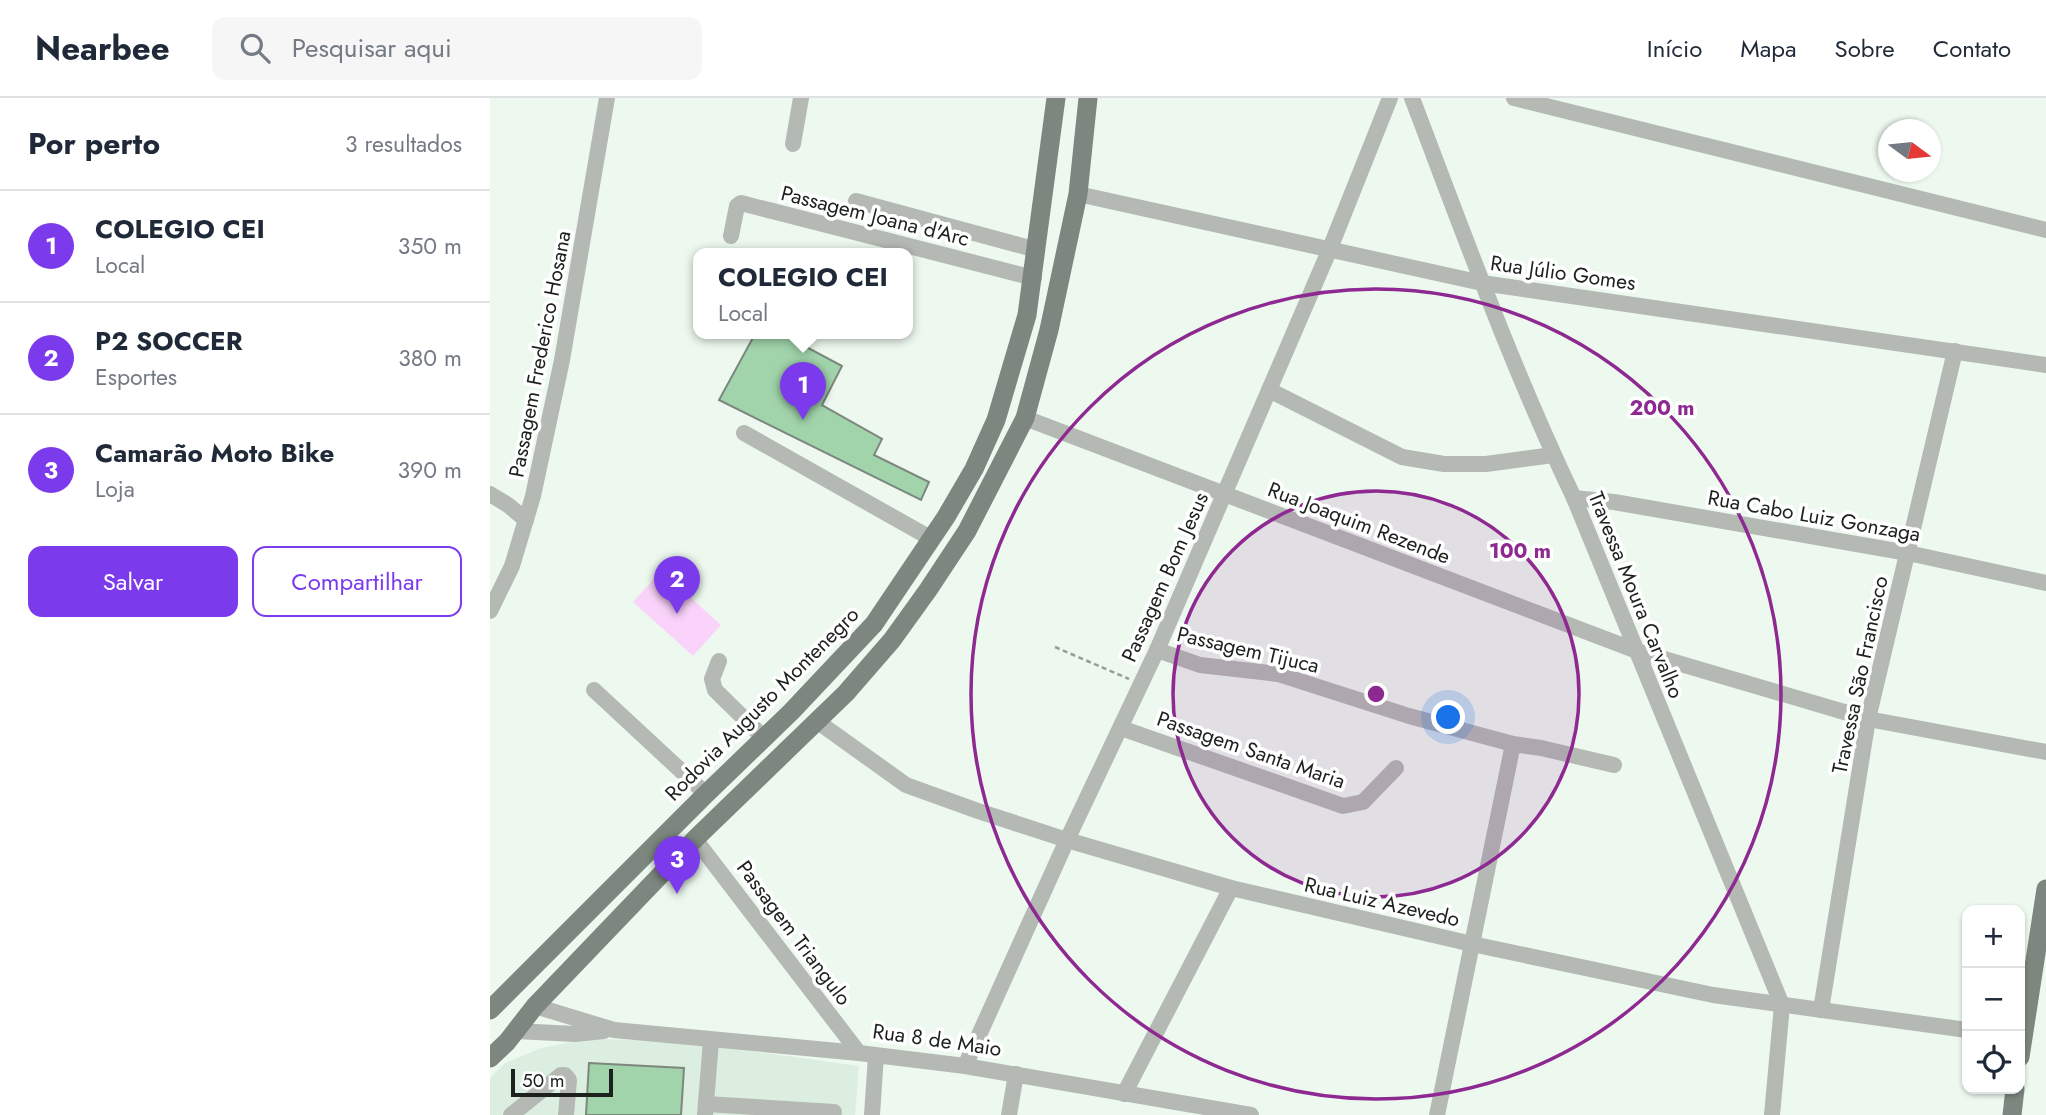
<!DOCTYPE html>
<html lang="pt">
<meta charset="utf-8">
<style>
body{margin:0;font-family:Jost,sans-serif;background:#f6f6f7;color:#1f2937}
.controls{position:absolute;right:21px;bottom:21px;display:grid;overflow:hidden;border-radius:14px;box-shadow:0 2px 5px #0004}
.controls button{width:63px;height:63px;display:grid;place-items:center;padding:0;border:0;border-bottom:2px solid #e0e1e3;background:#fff;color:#1f2937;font:35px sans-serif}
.compass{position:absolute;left:1388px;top:21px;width:63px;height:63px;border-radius:50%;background:#fff;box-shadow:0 2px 5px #0004;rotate:105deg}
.scale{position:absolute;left:21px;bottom:18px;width:102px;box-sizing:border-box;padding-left:7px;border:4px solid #1c211d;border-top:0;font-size:19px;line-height:24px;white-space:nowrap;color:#1c211d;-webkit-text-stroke:5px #fff;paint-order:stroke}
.you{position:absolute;left:959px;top:620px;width:24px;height:24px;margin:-18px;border:5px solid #fff;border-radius:50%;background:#1a73e8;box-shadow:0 0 0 10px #1a73e833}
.badge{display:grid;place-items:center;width:46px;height:46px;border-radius:50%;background:#7c3aed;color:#fff;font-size:23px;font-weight:700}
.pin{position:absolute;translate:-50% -58px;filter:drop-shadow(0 2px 4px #0008)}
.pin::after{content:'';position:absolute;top:37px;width:24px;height:21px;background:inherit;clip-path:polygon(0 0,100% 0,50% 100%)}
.popup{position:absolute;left:203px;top:150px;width:220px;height:91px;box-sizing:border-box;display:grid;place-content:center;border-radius:14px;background:#fff;filter:drop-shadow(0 2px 5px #0005);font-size:23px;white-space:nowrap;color:#747a83}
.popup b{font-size:26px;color:#1f2937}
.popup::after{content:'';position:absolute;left:50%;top:100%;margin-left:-14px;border:14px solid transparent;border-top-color:#fff}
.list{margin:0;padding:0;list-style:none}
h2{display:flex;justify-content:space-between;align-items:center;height:91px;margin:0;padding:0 28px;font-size:30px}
h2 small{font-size:23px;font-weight:400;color:#747a83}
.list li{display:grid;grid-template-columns:46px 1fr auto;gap:21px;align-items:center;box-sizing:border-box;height:112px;padding:0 28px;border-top:2px solid #e0e1e3}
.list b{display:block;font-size:26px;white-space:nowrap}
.list p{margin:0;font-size:23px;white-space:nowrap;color:#747a83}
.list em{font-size:23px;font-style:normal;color:#747a83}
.actions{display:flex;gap:14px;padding:21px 28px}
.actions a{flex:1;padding:16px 0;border:2px solid #7c3aed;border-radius:14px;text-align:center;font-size:24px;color:#7c3aed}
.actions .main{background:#7c3aed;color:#fff}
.icon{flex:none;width:38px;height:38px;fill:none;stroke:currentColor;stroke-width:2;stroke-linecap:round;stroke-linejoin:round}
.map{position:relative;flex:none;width:1556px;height:1017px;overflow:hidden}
header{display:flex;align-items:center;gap:42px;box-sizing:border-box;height:98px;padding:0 35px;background:#fff;border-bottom:2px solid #e0e1e3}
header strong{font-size:33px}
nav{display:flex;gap:38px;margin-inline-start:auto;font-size:24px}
.search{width:490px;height:63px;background:#f6f6f7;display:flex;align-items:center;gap:18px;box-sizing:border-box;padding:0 24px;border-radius:14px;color:#747a83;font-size:26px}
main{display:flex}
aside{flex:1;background:#fff}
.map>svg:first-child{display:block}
.built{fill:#dceedf}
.green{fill:#fad3fa}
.building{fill:#a1d4ab;stroke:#7d877e;stroke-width:2}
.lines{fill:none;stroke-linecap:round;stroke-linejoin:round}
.path{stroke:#969f98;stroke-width:2.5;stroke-dasharray:5 3.5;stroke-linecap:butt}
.minor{stroke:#b4b9b4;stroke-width:16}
.major{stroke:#7d867f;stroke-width:19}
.ring{fill:none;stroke:#8d2991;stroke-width:3.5}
.labels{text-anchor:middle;stroke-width:7;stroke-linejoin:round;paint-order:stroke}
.street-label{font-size:21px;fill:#1c211d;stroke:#fff}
.centre{fill:#8d2991;stroke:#fff;stroke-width:3.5}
.ring-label{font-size:21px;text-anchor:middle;font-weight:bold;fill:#8d2991;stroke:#fff;stroke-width:7;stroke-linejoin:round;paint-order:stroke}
</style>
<header>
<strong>Nearbee</strong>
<div class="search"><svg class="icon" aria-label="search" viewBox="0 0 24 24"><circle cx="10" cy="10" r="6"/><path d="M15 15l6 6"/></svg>Pesquisar aqui</div>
<nav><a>Início</a><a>Mapa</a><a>Sobre</a><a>Contato</a></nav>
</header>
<main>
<aside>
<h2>Por perto<small>3 resultados</small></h2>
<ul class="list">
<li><span class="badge">1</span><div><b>COLEGIO CEI</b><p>Local</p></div><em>350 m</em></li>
<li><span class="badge">2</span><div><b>P2 SOCCER</b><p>Esportes</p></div><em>380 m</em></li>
<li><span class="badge">3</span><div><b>Camarão Moto Bike</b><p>Loja</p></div><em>390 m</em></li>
</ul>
<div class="actions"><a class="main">Salvar</a><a>Compartilhar</a></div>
</aside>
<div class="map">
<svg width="1556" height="1017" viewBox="0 0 1556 1017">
<rect width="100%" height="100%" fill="#edf9ef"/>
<polygon class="built" points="96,941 154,942 219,947 369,968 365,1017 0,1017 0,980 15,965 51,950"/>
<polygon class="green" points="171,473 231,527 203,558 143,504"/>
<g class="building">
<polygon points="265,236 292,236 352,268 332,307 392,341 384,357 439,384 431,402 229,302"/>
<polygon points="99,965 194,970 191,1017 96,1017"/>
</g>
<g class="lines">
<polyline class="path" points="565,549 639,581"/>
<g class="minor">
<path d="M922,0C973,134 1022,270 1084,400L1292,907L1282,1017"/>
<polyline points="1024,0 1556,132"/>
<polyline points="303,46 311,0"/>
<polyline points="588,96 992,185 1556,267"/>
<polyline points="366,103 547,152"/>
<polyline points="241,138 247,108 251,105 544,180"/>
<polyline points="779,292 912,359 954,366 996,366 1063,357"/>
<polyline points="535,320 1147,553 1378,621 1556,654"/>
<polyline points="254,335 442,441"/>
<polyline points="0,396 18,407 36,422"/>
<polyline points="1084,400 1124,404 1418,455 1556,485"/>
<polyline points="0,513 22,468 43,398 72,262 117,0"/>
<polyline points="667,552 710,567 788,576 919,618 1023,646 1051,650 1124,667"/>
<polyline points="229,563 222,581 225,592 274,640"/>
<polyline points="104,592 216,696"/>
<polyline points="328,624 416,687 488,713 577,742 741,790 982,846 1223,897 1477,932"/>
<polyline points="631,630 853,708 873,704 906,670"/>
<polyline points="205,741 369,955"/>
<polyline points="45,908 124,932 369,955 475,968 761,1017"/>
<polyline points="1331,912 1378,621 1465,253"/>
<polyline points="26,933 85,936 114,933"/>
<polyline points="475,968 577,742 667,552 839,153 900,0"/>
<polyline points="634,996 741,790"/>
<polyline points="216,1006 344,1014"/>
<polyline points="21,1017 71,977 75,977 79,982 76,1017"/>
<polyline points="215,1017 221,943"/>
<polyline points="382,1017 386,958"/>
<polyline points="519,1017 526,976"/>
<polyline points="947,1017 1023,646"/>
</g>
<g class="major">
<polyline points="0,912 216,696 301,614 384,526 456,419 484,371 506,322 537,217 566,0"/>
<polyline points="1530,959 1556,791"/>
<polyline points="0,960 17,944 45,908 205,741 356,595 402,542 438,492 477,433 535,320 559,232 588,96 598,0"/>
<polyline points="1522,1017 1525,991"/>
</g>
</g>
<circle cx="886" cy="596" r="203" fill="#8d2991" fill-opacity=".12"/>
<g class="ring">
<circle cx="886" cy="596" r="203"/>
<circle cx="886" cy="596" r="405"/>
</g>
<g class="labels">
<g class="street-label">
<text transform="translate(385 118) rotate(14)" y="7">Passagem Joana d'Arc</text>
<text transform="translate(1073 175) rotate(8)" y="7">Rua Júlio Gomes</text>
<text transform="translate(50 256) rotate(-79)" y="7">Passagem Frederico Hosana</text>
<text transform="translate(1324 418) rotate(10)" y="7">Rua Cabo Luiz Gonzaga</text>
<text transform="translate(869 425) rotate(21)" y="7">Rua Joaquim Rezende</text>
<text transform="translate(675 479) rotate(-66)" y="7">Passagem Bom Jesus</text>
<text transform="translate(1146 497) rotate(68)" y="7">Travessa Moura Carvalho</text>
<text transform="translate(758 552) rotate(13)" y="7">Passagem Tijuca</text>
<text transform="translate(1370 577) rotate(-78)" y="7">Travessa São Francisco</text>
<text transform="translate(272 606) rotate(-45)" y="7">Rodovia Augusto Montenegro</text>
<text transform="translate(761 652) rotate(19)" y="7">Passagem Santa Maria</text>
<text transform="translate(892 804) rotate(13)" y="7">Rua Luiz Azevedo</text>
<text transform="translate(304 835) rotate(53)" y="7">Passagem Triangulo</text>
<text transform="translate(447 942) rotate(8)" y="7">Rua 8 de Maio</text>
</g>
</g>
<circle cx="886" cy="596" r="10" class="centre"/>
<g class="ring-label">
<text x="1172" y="317">200 m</text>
<text x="1030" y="460">100 m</text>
</g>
</svg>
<div class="controls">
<button>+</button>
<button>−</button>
<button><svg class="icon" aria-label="locate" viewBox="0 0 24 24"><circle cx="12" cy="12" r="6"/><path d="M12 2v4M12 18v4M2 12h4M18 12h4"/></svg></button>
</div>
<svg class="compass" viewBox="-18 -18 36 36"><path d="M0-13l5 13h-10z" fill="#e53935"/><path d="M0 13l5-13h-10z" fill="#747a83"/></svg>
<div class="scale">50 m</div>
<div class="you"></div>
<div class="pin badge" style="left:313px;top:322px">1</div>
<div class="popup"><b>COLEGIO CEI</b>Local</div>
<div class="pin badge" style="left:187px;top:516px">2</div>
<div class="pin badge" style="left:187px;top:796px">3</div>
</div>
</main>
